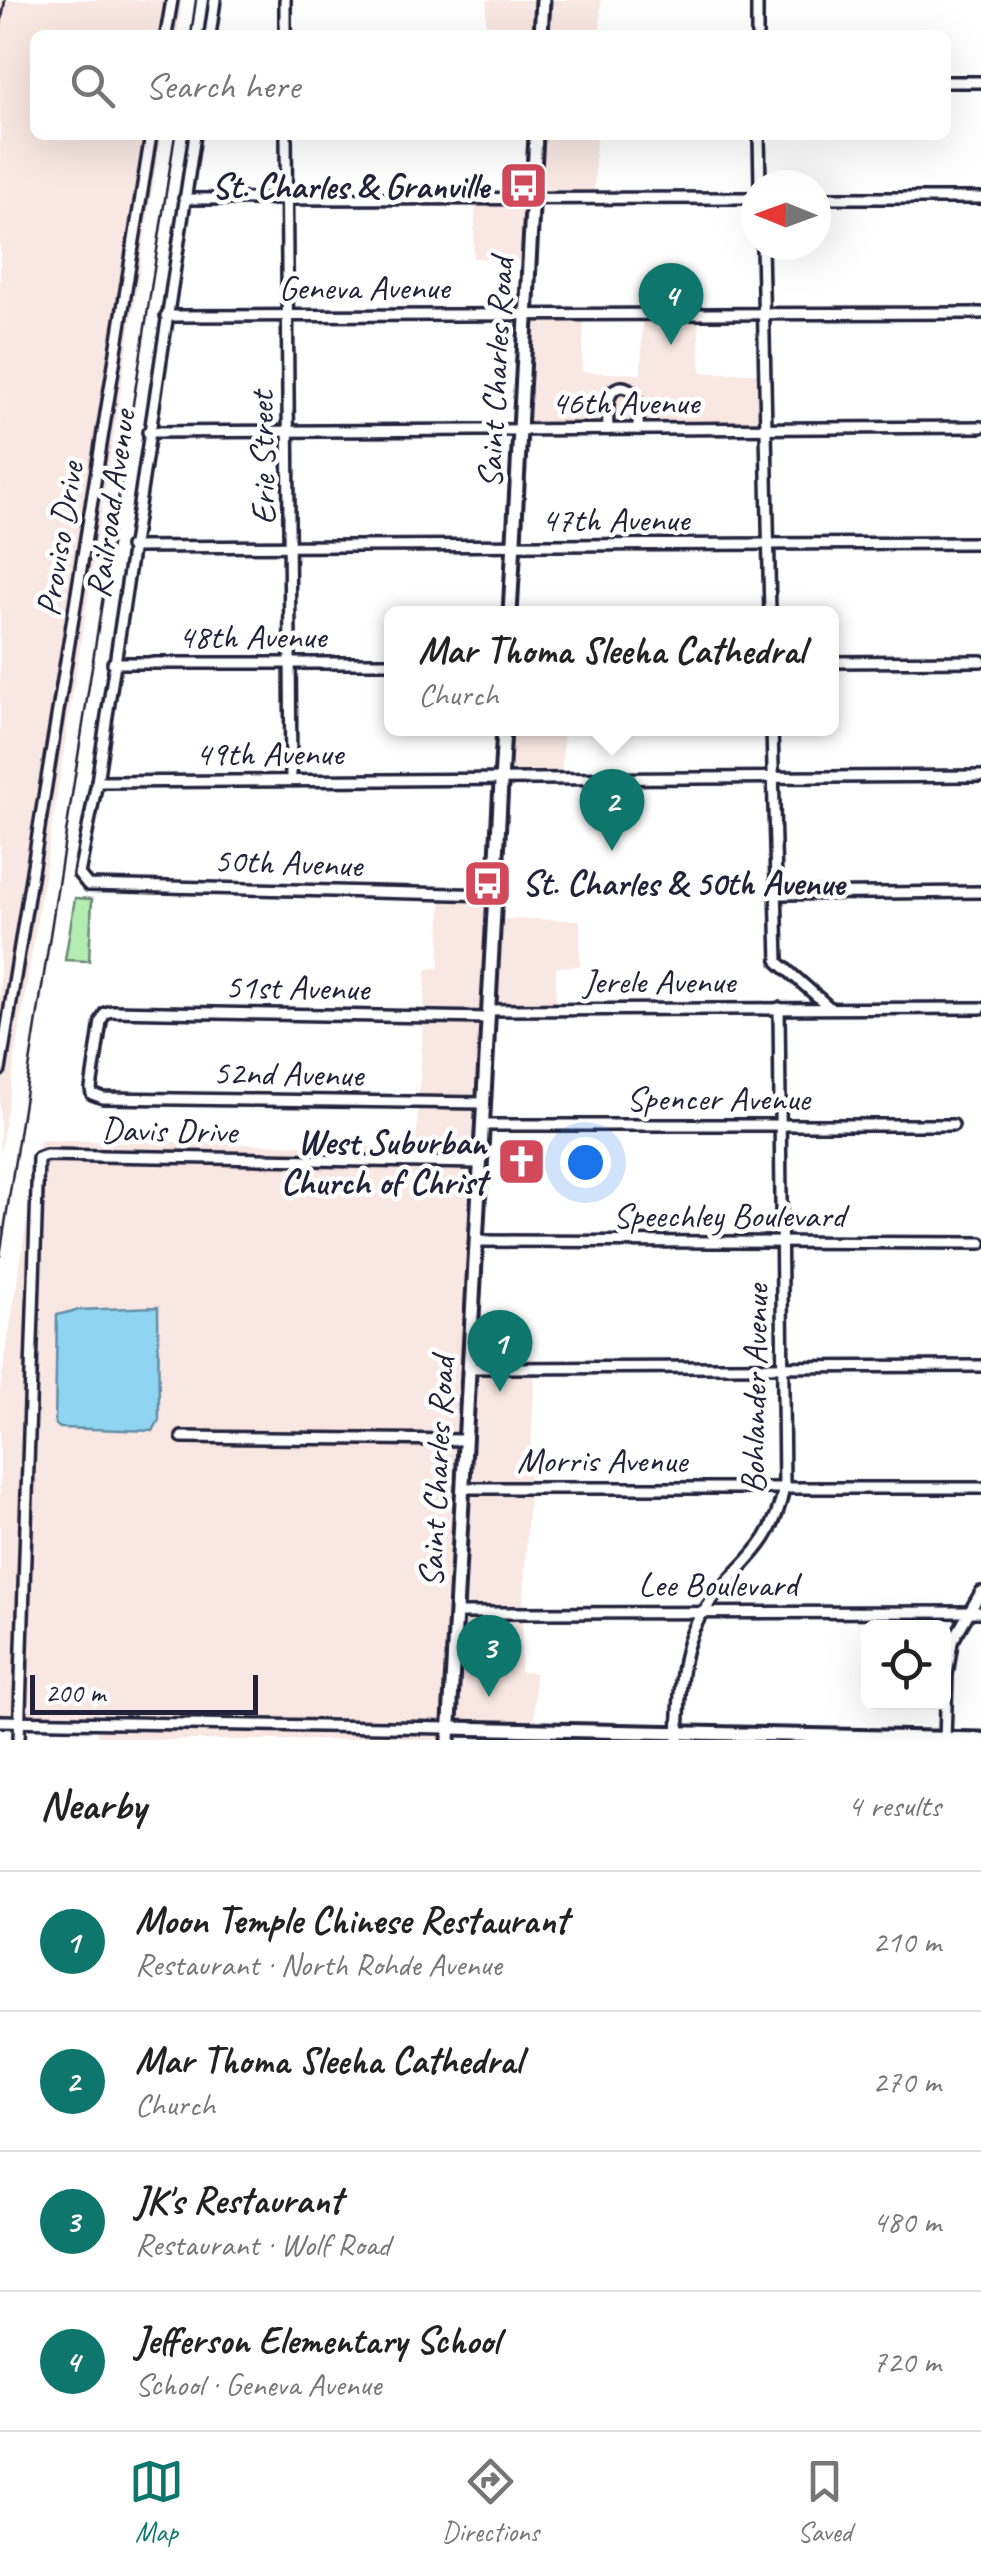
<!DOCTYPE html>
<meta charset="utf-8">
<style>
body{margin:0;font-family:Caveat,sans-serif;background:#f6f6f6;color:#222}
.controls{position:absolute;right:30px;bottom:30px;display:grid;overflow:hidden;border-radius:15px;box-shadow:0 10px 40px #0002}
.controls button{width:90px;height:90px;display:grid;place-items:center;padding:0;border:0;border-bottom:2px solid #e0e0e0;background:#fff;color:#222;font:50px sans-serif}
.compass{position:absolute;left:741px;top:170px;width:90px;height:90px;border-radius:50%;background:#fff;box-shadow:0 10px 40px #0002;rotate:271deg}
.scale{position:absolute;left:30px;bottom:25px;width:228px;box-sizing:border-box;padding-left:10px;border:5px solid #22223b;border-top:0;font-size:28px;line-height:35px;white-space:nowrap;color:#22223b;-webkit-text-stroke:8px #fff;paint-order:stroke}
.you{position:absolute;left:585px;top:1162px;width:35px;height:35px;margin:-25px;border:8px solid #fff;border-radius:50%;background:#1a73e8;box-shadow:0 0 0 15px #1a73e833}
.badge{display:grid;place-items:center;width:65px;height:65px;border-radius:50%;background:#0f766e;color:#fff;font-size:32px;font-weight:700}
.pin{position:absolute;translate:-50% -82px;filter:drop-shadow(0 2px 5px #0008)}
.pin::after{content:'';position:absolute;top:52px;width:35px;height:30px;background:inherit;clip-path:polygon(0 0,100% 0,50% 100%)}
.popup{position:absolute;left:384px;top:606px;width:455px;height:130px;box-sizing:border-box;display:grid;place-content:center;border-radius:15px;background:#fff;filter:drop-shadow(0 2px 8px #0005);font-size:32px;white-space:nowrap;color:#767676}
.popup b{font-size:38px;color:#222}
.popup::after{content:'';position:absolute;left:50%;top:100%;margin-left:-20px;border:20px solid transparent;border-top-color:#fff}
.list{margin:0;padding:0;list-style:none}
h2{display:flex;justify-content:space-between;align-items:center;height:130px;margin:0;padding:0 40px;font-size:42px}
h2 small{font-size:32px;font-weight:400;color:#767676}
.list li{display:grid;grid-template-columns:65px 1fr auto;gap:30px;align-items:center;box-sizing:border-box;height:140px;padding:0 40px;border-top:2px solid #e0e0e0}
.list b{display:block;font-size:38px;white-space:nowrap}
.list p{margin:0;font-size:32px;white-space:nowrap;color:#767676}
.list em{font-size:32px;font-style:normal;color:#767676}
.icon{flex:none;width:55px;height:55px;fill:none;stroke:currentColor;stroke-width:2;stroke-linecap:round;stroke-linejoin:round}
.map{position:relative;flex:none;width:981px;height:1740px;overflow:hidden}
.search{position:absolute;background:#fff;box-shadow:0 10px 40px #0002;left:30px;right:30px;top:30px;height:110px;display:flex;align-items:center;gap:25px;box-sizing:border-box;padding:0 35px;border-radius:15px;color:#767676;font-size:38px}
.sheet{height:690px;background:#fff}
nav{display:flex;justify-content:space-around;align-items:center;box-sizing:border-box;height:140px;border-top:2px solid #e0e0e0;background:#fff;font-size:28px;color:#767676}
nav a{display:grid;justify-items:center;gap:5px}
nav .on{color:#0f766e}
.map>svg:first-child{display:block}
.built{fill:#f8e7e2}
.green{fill:#b3edb1;stroke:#6a8876;stroke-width:2.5}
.water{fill:#8fd5f1;stroke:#638da8;stroke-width:2.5}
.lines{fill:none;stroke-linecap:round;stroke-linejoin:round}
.minor-casing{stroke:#22223b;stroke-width:16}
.secondary-casing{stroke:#22223b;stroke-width:19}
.minor{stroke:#fff;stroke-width:9}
.secondary{stroke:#fff;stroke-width:11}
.rail{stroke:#22223b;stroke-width:2.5}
.labels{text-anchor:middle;stroke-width:9;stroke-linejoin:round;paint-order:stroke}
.poi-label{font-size:35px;font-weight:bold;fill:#22223b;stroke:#fff;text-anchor:end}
.street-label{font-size:35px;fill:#22223b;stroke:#fff}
</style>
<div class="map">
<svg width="981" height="1740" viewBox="0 0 981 1740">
<rect width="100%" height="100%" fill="#fff"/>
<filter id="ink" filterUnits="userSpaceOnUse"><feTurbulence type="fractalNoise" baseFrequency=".01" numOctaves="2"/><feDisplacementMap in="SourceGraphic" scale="20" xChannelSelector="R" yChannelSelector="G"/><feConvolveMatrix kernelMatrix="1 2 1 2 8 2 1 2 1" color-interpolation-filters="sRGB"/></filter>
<g filter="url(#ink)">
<g class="built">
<polygon points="0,0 182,0 177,35 35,35 35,135 161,135 0,1155"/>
<polygon points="487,0 542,0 540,35 506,35 506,28 485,27"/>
<polygon points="545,0 601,0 600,35 543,35"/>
<polygon points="537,135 596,135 594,198 534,198"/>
<polygon points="532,198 528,261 473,258 476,199"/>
<polygon points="528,317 584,317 582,372 641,374 643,317 698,317 701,373 763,373 764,427 522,428"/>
<polygon points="506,729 564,729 561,777 503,777"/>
<polygon points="442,894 493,895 447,1725 0,1717 0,1389 40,1140 416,1147 426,969 439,968"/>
<polygon points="495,919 580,920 580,966 556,967 556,1007 491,1007"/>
<polygon points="471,1366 535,1367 520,1672 535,1673 534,1728 452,1725"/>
<polygon points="97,1729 447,1730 446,1740 97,1740"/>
</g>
<polygon class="green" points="75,898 92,899 89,961 65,960"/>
<polygon class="water" points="158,1307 159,1420 153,1431 60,1428 55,1424 57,1315 77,1310"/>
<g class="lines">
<defs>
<g id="minor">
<polyline points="285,0 285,35"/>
<polyline points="757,0 757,35"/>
<polyline points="166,35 172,0"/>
<polyline points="210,35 215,0"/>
<polyline points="946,82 981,82"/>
<polyline points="195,135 97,782 79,874 88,885 494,895"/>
<polyline points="286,135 291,780"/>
<polyline points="759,135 760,185"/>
<polyline points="816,198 981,198"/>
<polyline points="184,199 756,198"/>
<polyline points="762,245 770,614"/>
<polyline points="166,316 981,313"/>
<path d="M608,429C608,420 606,405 610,396C618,379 636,389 638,404C639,412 638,421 638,429"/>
<polyline points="148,432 981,427"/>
<polyline points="130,547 981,543"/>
<polyline points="832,662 981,661"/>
<polyline points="113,663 392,663"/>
<polyline points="772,728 778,962 829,1007"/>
<polyline points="97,782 981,776"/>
<polyline points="776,894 981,892"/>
<polyline points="489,1010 981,1008"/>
<polyline points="0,1070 151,135"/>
<polyline points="483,1103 103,1098 92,1094 91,1089 101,1021 105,1013 112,1011 488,1018"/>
<polyline points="482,1125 953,1125"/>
<polyline points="476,1241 981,1243"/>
<polyline points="469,1368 981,1366"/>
<polyline points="182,1437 465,1440"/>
<polyline points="463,1488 981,1488"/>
<polyline points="456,1613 981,1612"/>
<polyline points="0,1721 450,1728"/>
<polyline points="19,1740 38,1158 46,1155 480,1163"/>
<path d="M678,1740C680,1697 678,1647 704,1611C739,1560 770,1555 784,1488L779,1008"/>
<polyline points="945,1740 947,1675 952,1642 981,1592"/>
</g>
<g id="secondary">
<polyline points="541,35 543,0"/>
<polyline points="510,614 536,135"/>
<polyline points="450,1728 981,1739"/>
<polyline points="449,1740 504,728"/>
</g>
</defs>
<use href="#minor" class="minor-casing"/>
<use href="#secondary" class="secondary-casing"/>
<use href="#minor" class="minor"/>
<use href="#secondary" class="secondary"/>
<g class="rail">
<polyline points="0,31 5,0"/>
<polyline points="191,35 196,0"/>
<polyline points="0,1256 175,135"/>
</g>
</g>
</g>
<defs>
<symbol id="bus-square" viewBox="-11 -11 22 22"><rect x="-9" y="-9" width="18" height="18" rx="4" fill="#d1495b" stroke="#fff"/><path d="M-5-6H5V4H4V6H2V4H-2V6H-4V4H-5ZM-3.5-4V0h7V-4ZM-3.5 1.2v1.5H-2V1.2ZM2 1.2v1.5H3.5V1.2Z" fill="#fff"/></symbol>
<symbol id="church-square" viewBox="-11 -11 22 22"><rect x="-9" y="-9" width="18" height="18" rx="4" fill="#d1495b" stroke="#fff"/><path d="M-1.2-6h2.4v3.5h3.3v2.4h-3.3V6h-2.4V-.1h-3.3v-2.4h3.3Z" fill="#fff"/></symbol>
</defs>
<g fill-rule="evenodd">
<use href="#bus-square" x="496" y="158" width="55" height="55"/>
<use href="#bus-square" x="460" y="856" width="55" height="55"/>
<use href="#church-square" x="494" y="1134" width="55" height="55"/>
</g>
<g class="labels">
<g class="poi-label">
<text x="489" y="198">St. Charles &amp; Granville</text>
<text x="522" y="895" text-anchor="start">St. Charles &amp; 50th Avenue</text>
<text x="486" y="1154">West Suburban<tspan x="486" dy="40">Church of Christ</tspan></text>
</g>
<g class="street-label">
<text x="364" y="299">Geneva Avenue</text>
<text transform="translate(495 373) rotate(-87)" y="12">Saint Charles Road</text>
<text x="625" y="414">46th Avenue</text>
<text transform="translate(262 458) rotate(-91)" y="12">Erie Street</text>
<text transform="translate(110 504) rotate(-82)" y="12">Railroad Avenue</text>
<text x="615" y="531">47th Avenue</text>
<text transform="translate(59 539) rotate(-81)" y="12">Proviso Drive</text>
<text x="252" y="648">48th Avenue</text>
<text x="269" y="765">49th Avenue</text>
<text transform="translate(288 862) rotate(2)" y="12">50th Avenue</text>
<text x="659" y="993">Jerele Avenue</text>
<text transform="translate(297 987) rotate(1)" y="12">51st Avenue</text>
<text transform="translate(288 1073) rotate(1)" y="12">52nd Avenue</text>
<text x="718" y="1110">Spencer Avenue</text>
<text transform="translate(169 1130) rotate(1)" y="12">Davis Drive</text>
<text x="729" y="1227">Speechley Boulevard</text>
<text transform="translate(754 1389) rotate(-89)" y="12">Bohlander Avenue</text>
<text x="602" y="1472">Morris Avenue</text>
<text transform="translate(436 1472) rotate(-87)" y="12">Saint Charles Road</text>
<text x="718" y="1596">Lee Boulevard</text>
</g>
</g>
</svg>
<div class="controls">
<button><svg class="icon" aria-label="locate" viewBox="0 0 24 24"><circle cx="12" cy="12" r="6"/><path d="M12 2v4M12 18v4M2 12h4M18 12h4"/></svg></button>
</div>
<svg class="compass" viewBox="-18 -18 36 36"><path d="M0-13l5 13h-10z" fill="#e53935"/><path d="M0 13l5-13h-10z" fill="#767676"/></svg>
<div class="scale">200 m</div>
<div class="you"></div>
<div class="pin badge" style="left:500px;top:1392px">1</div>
<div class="pin badge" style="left:612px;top:851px">2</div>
<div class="popup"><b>Mar Thoma Sleeha Cathedral</b>Church</div>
<div class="pin badge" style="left:489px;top:1697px">3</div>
<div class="pin badge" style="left:671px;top:345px">4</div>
<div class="search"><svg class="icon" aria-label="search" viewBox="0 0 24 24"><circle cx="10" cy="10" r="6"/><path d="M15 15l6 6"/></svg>Search here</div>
</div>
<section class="sheet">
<h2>Nearby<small>4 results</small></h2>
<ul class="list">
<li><span class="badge">1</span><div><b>Moon Temple Chinese Restaurant</b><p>Restaurant · North Rohde Avenue</p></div><em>210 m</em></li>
<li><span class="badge">2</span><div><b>Mar Thoma Sleeha Cathedral</b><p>Church</p></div><em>270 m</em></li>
<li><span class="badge">3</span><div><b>JK's Restaurant</b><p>Restaurant · Wolf Road</p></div><em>480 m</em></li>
<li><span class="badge">4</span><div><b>Jefferson Elementary School</b><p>School · Geneva Avenue</p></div><em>720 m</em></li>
</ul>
</section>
<nav>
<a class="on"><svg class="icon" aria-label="map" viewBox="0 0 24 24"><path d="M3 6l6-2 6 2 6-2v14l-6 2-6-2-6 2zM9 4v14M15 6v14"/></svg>Map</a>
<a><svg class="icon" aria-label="directions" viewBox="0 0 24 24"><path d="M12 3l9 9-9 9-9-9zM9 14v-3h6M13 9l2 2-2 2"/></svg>Directions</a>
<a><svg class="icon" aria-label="saved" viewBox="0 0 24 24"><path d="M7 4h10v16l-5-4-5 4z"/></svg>Saved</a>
</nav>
